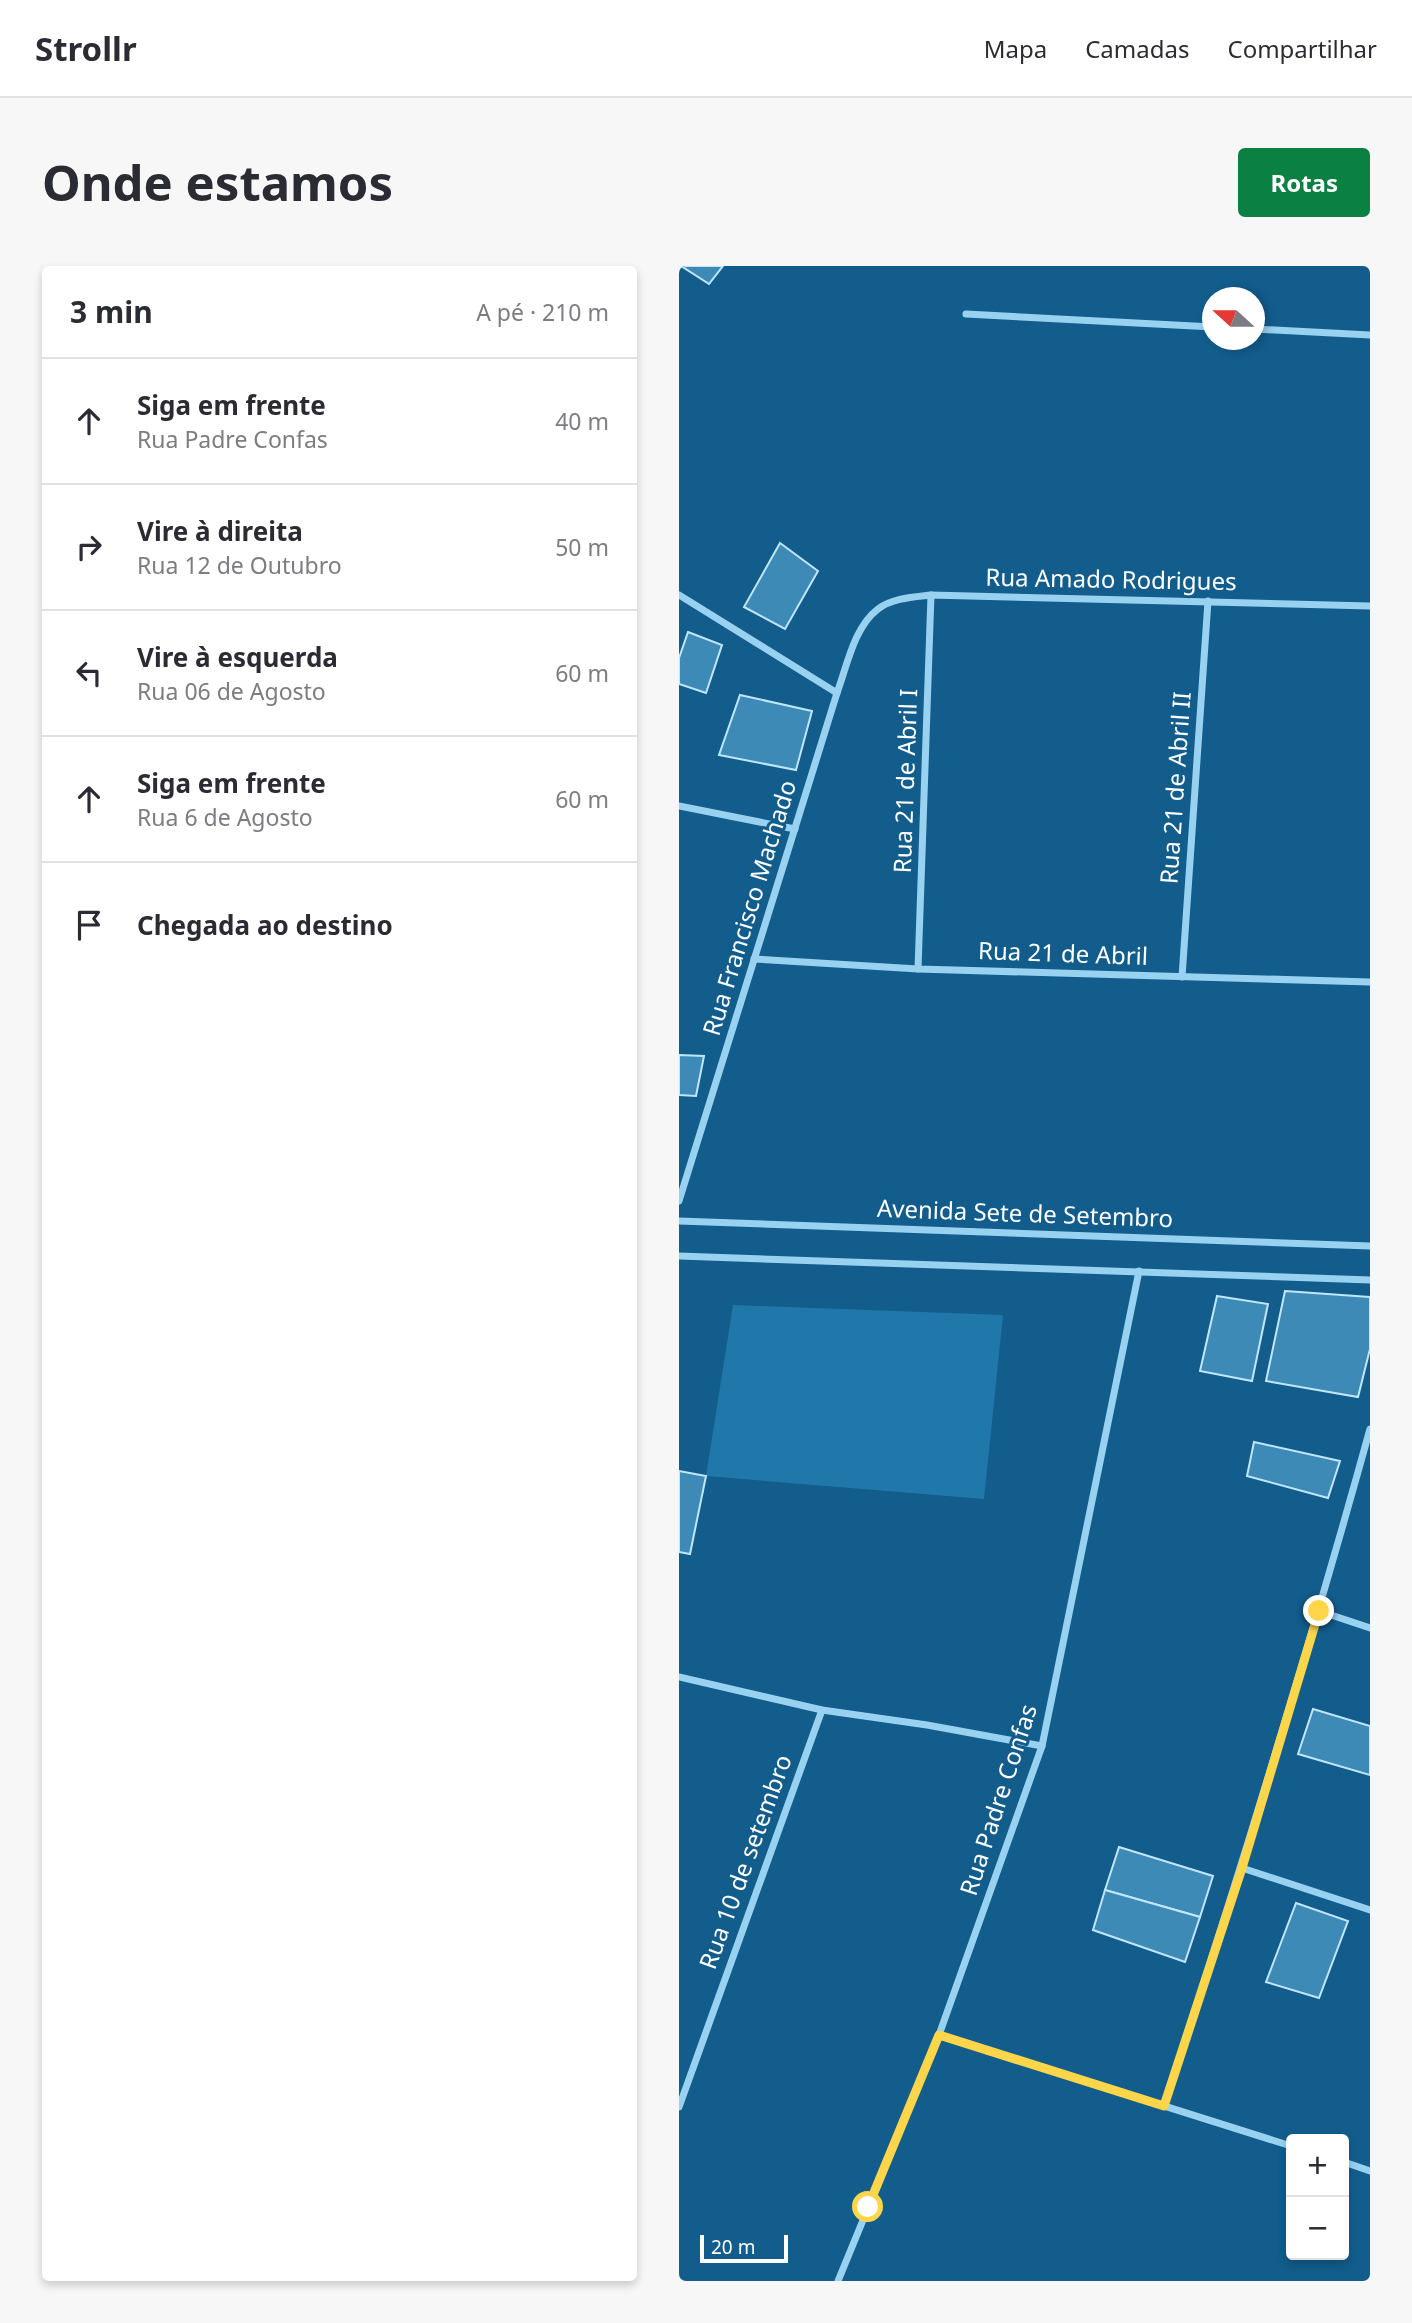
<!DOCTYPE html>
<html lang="pt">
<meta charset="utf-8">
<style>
body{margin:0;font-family:"Noto Sans",sans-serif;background:#f7f7f7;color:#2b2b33}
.controls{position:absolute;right:21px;bottom:21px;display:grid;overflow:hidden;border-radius:7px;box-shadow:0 4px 10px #0003}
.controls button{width:63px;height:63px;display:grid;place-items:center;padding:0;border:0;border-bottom:2px solid #e1e1e2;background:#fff;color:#2b2b33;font:35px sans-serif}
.compass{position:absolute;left:523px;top:21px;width:63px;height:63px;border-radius:50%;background:#fff;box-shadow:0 4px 10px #0003;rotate:291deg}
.scale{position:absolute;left:21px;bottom:18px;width:88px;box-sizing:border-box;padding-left:7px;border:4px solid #fff;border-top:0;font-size:19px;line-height:24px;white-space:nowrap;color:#fff;-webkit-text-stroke:5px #125d8c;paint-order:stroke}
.stop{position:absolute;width:21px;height:21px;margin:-16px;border:5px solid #ffd54a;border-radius:50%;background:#fff}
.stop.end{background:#ffd54a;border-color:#fff;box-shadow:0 2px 7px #0008}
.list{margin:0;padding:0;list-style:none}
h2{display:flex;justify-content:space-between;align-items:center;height:91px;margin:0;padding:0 28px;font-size:30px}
h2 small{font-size:23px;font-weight:400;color:#7c7c81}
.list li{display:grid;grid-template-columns:46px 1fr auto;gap:21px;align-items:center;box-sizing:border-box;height:126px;padding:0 28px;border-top:2px solid #e1e1e2}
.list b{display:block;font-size:26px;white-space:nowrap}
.list p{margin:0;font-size:23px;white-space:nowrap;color:#7c7c81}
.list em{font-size:23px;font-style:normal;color:#7c7c81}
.icon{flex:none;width:38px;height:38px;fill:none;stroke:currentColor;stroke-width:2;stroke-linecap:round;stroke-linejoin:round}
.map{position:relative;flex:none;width:691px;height:2015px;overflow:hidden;border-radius:7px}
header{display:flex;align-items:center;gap:42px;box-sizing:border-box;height:98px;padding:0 35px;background:#fff;border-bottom:2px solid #e1e1e2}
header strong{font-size:33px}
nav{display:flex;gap:38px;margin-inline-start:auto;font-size:24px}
.intro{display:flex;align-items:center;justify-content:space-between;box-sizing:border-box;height:168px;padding:0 42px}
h1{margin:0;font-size:49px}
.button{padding:18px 32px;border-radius:7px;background:#0b8043;color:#fff;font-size:24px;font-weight:700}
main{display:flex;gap:42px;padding:0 42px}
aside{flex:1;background:#fff;border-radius:7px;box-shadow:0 4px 10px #0003}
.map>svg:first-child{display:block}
.green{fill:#2077a9}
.building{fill:#3e8ab7;stroke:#c0e6fc;stroke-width:2}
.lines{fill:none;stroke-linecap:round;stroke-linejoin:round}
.street{stroke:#99d1f1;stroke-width:7}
.route{stroke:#ffd54a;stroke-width:9}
.labels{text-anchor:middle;stroke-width:6;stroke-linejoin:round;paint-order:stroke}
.street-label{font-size:24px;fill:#fff;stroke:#125d8c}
</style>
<header>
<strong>Strollr</strong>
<nav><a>Mapa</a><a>Camadas</a><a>Compartilhar</a></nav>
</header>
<div class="intro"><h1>Onde estamos</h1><a class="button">Rotas</a></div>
<main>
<aside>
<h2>3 min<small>A pé · 210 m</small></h2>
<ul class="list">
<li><svg class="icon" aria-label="ahead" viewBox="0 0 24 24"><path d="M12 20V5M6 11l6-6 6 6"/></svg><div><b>Siga em frente</b><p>Rua Padre Confas</p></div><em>40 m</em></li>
<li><svg class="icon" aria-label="right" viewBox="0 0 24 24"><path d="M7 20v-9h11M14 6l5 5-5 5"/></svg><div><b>Vire à direita</b><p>Rua 12 de Outubro</p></div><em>50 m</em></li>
<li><svg class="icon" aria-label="left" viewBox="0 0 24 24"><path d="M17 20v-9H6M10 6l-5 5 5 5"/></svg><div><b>Vire à esquerda</b><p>Rua 06 de Agosto</p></div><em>60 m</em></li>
<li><svg class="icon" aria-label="ahead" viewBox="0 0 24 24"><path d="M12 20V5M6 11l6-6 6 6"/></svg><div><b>Siga em frente</b><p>Rua 6 de Agosto</p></div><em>60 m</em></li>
<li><svg class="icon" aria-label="arrive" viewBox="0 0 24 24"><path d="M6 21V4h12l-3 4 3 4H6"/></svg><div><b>Chegada ao destino</b></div></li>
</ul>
</aside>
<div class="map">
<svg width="691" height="2015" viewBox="0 0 691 2015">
<rect width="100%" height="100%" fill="#125d8c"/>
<polygon class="green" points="54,1039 324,1049 305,1233 27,1210"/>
<g class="building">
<polygon points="2,0 44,0 30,18"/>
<polygon points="101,277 139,305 106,363 65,341"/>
<polygon points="9,366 43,379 27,427 0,418 0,392"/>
<polygon points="61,429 133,445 117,504 40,489"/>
<polygon points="0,789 25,790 17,830 0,829"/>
<polygon points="606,1025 691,1031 691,1083 679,1131 587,1115"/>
<polygon points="538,1030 589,1038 573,1115 521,1105"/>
<polygon points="575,1176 661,1195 649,1232 568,1210"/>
<polygon points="0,1205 27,1210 11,1288 0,1286"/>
<polygon points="634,1443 691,1460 691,1509 619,1488"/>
<polygon points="440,1581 534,1610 521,1651 426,1624"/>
<polygon points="426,1624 521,1651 506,1696 414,1664"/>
<polygon points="617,1637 669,1655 640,1732 587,1716"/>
</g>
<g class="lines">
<g class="street">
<polyline points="287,48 534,61"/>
<polyline points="576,63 691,69"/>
<polyline points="0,329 158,427"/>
<polyline points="0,540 116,563"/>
<polyline points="75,693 239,703 691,716"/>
<polyline points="239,703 252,329"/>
<polyline points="503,711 529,335"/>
<path d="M0,935L158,427C168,400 175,361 199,343C213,332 235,331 252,329L691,340"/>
<polyline points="0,955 691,980"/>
<polyline points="0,990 691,1014"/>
<polyline points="640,1345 691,1362"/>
<polyline points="0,1411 143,1444 248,1459 363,1480"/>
<polyline points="563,1602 691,1644"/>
<polyline points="260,1769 612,1880"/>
<path d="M485,1840C558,1616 628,1391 691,1163"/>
<polyline points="0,1841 143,1444"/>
<polyline points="665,1896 691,1905"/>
<polyline points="159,2015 260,1769 363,1480 460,1005"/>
</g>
</g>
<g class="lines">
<polyline class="route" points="189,1941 260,1769 485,1840 563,1602 640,1345"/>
</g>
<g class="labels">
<g class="street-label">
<text transform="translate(432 314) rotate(1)" y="8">Rua Amado Rodrigues</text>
<text transform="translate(227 515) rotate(-88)" y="8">Rua 21 de Abril I</text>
<text transform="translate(497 522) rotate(-86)" y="8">Rua 21 de Abril II</text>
<text transform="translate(71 642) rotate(-73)" y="8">Rua Francisco Machado</text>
<text transform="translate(384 688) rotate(2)" y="8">Rua 21 de Abril</text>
<text transform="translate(346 948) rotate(2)" y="8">Avenida Sete de Setembro</text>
<text transform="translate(320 1534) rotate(-72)" y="8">Rua Padre Confas</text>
<text transform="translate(67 1596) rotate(-70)" y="8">Rua 10 de setembro</text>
</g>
</g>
</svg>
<div class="controls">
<button>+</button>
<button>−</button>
</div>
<svg class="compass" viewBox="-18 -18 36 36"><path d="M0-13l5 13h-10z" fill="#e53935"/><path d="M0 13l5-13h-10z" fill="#7c7c81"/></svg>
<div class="scale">20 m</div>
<div class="stop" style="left:189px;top:1941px"></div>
<div class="stop end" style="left:640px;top:1345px"></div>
</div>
</main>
